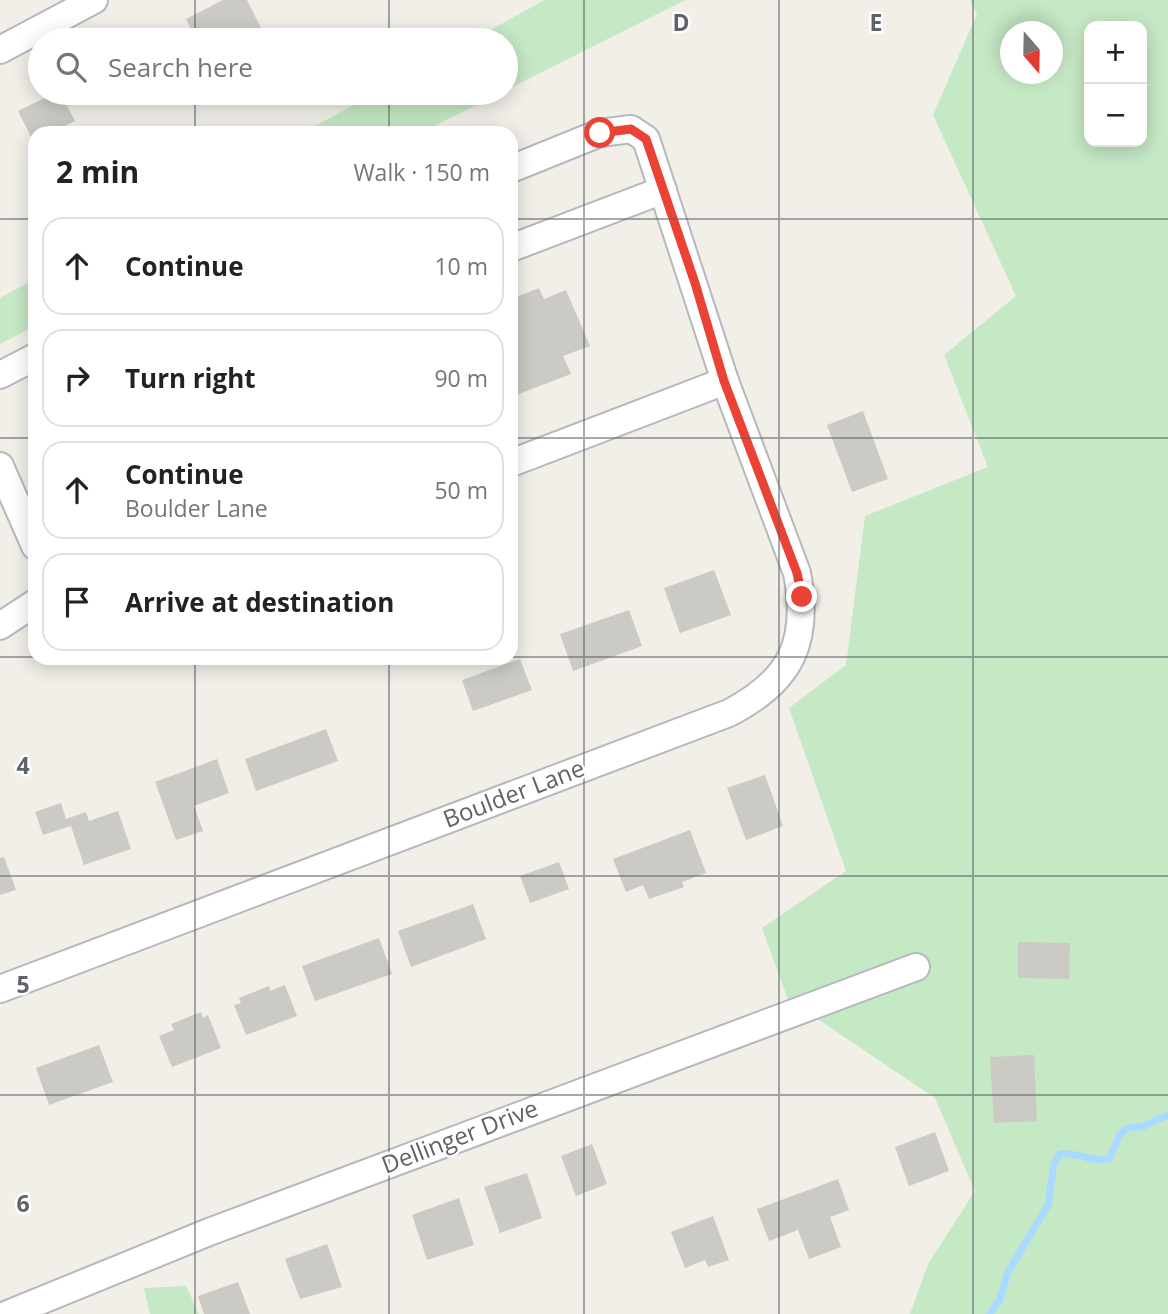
<!DOCTYPE html>
<meta charset="utf-8">
<style>
body{margin:0;font-family:"Open Sans",sans-serif;background:#f2f2f2;color:#222}
.controls{position:absolute;right:21px;top:21px;display:grid;overflow:hidden;border-radius:14px;box-shadow:0 4px 18px #0003}
.controls button{width:63px;height:63px;display:grid;place-items:center;padding:0;border:0;border-bottom:2px solid #e0e0e0;background:#fff;color:#222;font:35px sans-serif}
.compass{position:absolute;left:1000px;top:21px;width:63px;height:63px;border-radius:50%;background:#fff;box-shadow:0 4px 18px #0003;rotate:160deg}
.stop{position:absolute;width:21px;height:21px;margin:-16px;border:5px solid #ea4335;border-radius:50%;background:#fff}
.stop.end{background:#ea4335;border-color:#fff;box-shadow:0 2px 7px #0008}
.list{margin:0;padding:0;list-style:none}
h2{display:flex;justify-content:space-between;align-items:center;height:91px;margin:0;padding:0 28px;font-size:30px}
h2 small{font-size:23px;font-weight:400;color:#767676}
.list li{display:grid;grid-template-columns:46px 1fr auto;gap:21px;align-items:center;box-sizing:border-box;height:98px;margin:0 14px 14px;padding:0 14px;border:2px solid #e0e0e0;border-radius:21px}
.list b{display:block;font-size:26px;white-space:nowrap}
.list p{margin:0;font-size:23px;white-space:nowrap;color:#767676}
.list em{font-size:23px;font-style:normal;color:#767676}
.icon{flex:none;width:38px;height:38px;fill:none;stroke:currentColor;stroke-width:2;stroke-linecap:round;stroke-linejoin:round}
.map{position:relative;flex:none;width:1168px;height:1314px;overflow:hidden}
.search{position:absolute;background:#fff;box-shadow:0 4px 18px #0003;left:28px;top:28px;width:490px;height:77px;display:flex;align-items:center;gap:18px;box-sizing:border-box;padding:0 24px;border-radius:38px;color:#767676;font-size:26px}
.panel{position:absolute;background:#fff;box-shadow:0 4px 18px #0003;left:28px;top:126px;width:490px;height:539px;border-radius:21px}
.map>svg:first-child{display:block}
.green{fill:#c5e8c5;fill-rule:evenodd}
.lines{fill:none;stroke-linecap:round;stroke-linejoin:round}
.stream{stroke:#aadaff;stroke-width:7}
.building{fill:#cccac5}
.minor-casing{stroke:#b5b8bc;stroke-width:30}
.minor{stroke:#fff;stroke-width:26}
.route{stroke:#ea4335;stroke-width:9}
.grid{fill:none;stroke:#5f6368;stroke-width:2;stroke-opacity:0.55}
.labels{text-anchor:middle;stroke-width:5;stroke-linejoin:round;paint-order:stroke}
.street-label{font-size:24px;fill:#5f6368;stroke:#fff}
.grid-label{font-size:23px;text-anchor:middle;font-weight:bold;fill:#5f6368;stroke:#fff;stroke-width:5;stroke-linejoin:round;paint-order:stroke}
</style>
<div class="map">
<svg width="1168" height="1314" viewBox="0 0 1168 1314">
<rect width="100%" height="100%" fill="#f1efe8"/>
<g class="green">
<polygon points="545,0 685,0 506,90 506,40 472,40"/>
<path d="M970,0H1168V1314H910L928,1264L975,1191L935,1098L788,999L762,928L846,871L789,708L846,665L865,516L988,467L944,355L1016,296L933,115L977,14ZM1089,26H1142V142H1089ZM1010,32H1052V74H1010Z"/>
<polygon points="376,93 500,93 420,133 302,133"/>
<polygon points="35,279 35,326 0,344 0,298"/>
<polygon points="186,1286 199,1314 150,1314 144,1288"/>
</g>
<g class="lines">
<path class="stream" d="M990,1314L1000,1299L1008,1272L1048,1205L1054,1163L1060,1154C1078,1151 1091,1164 1110,1158L1120,1134L1130,1127H1142L1168,1115"/>
</g>
<g class="building">
<polygon points="223,0 247,0 263,32 247,40 230,40 226,33 212,40 196,40 186,19"/>
<polygon points="55,93 60,93 75,121 50,133 35,133 35,145 18,111"/>
<polygon points="539,288 544,299 566,290 590,346 563,356 571,374 511,397 511,299"/>
<polygon points="863,411 888,479 852,492 827,425"/>
<polygon points="714,570 731,615 680,633 664,588"/>
<polygon points="629,610 642,646 573,671 560,634"/>
<polygon points="520,659 532,690 473,711 462,680"/>
<polygon points="326,729 338,761 256,791 245,759"/>
<polygon points="217,759 229,793 194,806 203,831 176,840 155,782"/>
<polygon points="765,775 783,826 746,840 727,788"/>
<polygon points="61,803 66,819 86,812 89,821 118,811 131,849 84,865 71,826 43,835 35,812"/>
<polygon points="690,830 706,873 682,882 684,887 649,899 643,885 626,892 613,859"/>
<polygon points="4,857 16,890 0,895 0,858"/>
<polygon points="559,862 569,889 530,903 520,876"/>
<polygon points="473,904 486,939 411,967 398,931"/>
<polygon points="379,938 392,974 315,1001 302,966"/>
<polygon points="1018,942 1070,943 1069,979 1018,978"/>
<polygon points="285,985 297,1016 246,1035 234,1005 241,1003 239,998 269,986 270,991"/>
<polygon points="201,1012 203,1018 208,1015 221,1048 172,1067 159,1036 174,1030 171,1024"/>
<polygon points="99,1045 113,1082 49,1105 36,1068"/>
<polygon points="1034,1055 1037,1121 994,1123 990,1057"/>
<polygon points="935,1132 949,1171 909,1186 895,1147"/>
<polygon points="592,1144 607,1184 576,1196 561,1156"/>
<polygon points="527,1173 542,1218 500,1233 484,1187"/>
<polygon points="838,1179 849,1210 830,1217 841,1247 809,1259 798,1230 769,1241 757,1209"/>
<polygon points="459,1198 474,1245 427,1260 412,1215"/>
<polygon points="713,1216 729,1260 708,1267 705,1260 685,1268 671,1232"/>
<polygon points="327,1244 342,1287 300,1299 285,1259"/>
<polygon points="238,1282 250,1314 204,1314 198,1296"/>
</g>
<g class="lines">
<defs>
<g id="minor">
<polyline points="0,50 94,0"/>
<polyline points="511,169 600,133 631,129 646,139 725,381"/>
<polyline points="511,248 663,190"/>
<polyline points="0,375 35,357"/>
<polyline points="0,466 35,546"/>
<polyline points="0,626 35,603"/>
<path d="M0,989L729,713C791,681 810,642 797,573L725,381L511,463"/>
<polyline points="8,1314 209,1232 916,967"/>
</g>
</defs>
<use href="#minor" class="minor-casing"/>
<use href="#minor" class="minor"/>
</g>
<g class="lines">
<polyline class="route" points="600,133 631,129 646,139 695,283 724,381 797,573 802,597"/>
</g>
<path class="grid" d="M195,0V40M389,0V40M584,0V1314M779,0V1314M973,0V1314M195,93V133M389,93V133M0,219H35M511,219H1168M0,438H35M511,438H1168M0,657H35M511,657H1168M195,658V1314M389,658V1314M0,876H1168M0,1095H1168"/>
<g class="labels">
<g class="street-label">
<text transform="translate(514 794) rotate(-21)" y="8">Boulder Lane</text>
<text transform="translate(460 1137) rotate(-21)" y="8">Dellinger Drive</text>
</g>
</g>
<g class="grid-label">
<text x="681" y="31">D</text>
<text x="876" y="31">E</text>
<text x="23" y="774">4</text>
<text x="23" y="993">5</text>
<text x="23" y="1212">6</text>
</g>
</svg>
<div class="controls">
<button>+</button>
<button>−</button>
</div>
<svg class="compass" viewBox="-18 -18 36 36"><path d="M0-13l5 13h-10z" fill="#e53935"/><path d="M0 13l5-13h-10z" fill="#767676"/></svg>
<div class="stop" style="left:600px;top:133px"></div>
<div class="stop end" style="left:802px;top:597px"></div>
<div class="search"><svg class="icon" aria-label="search" viewBox="0 0 24 24"><circle cx="10" cy="10" r="6"/><path d="M15 15l6 6"/></svg>Search here</div>
<section class="panel">
<h2>2 min<small>Walk · 150 m</small></h2>
<ul class="list">
<li><svg class="icon" aria-label="ahead" viewBox="0 0 24 24"><path d="M12 20V5M6 11l6-6 6 6"/></svg><div><b>Continue</b></div><em>10 m</em></li>
<li><svg class="icon" aria-label="right" viewBox="0 0 24 24"><path d="M7 20v-9h11M14 6l5 5-5 5"/></svg><div><b>Turn right</b></div><em>90 m</em></li>
<li><svg class="icon" aria-label="ahead" viewBox="0 0 24 24"><path d="M12 20V5M6 11l6-6 6 6"/></svg><div><b>Continue</b><p>Boulder Lane</p></div><em>50 m</em></li>
<li><svg class="icon" aria-label="arrive" viewBox="0 0 24 24"><path d="M6 21V4h12l-3 4 3 4H6"/></svg><div><b>Arrive at destination</b></div></li>
</ul>
</section>
</div>
